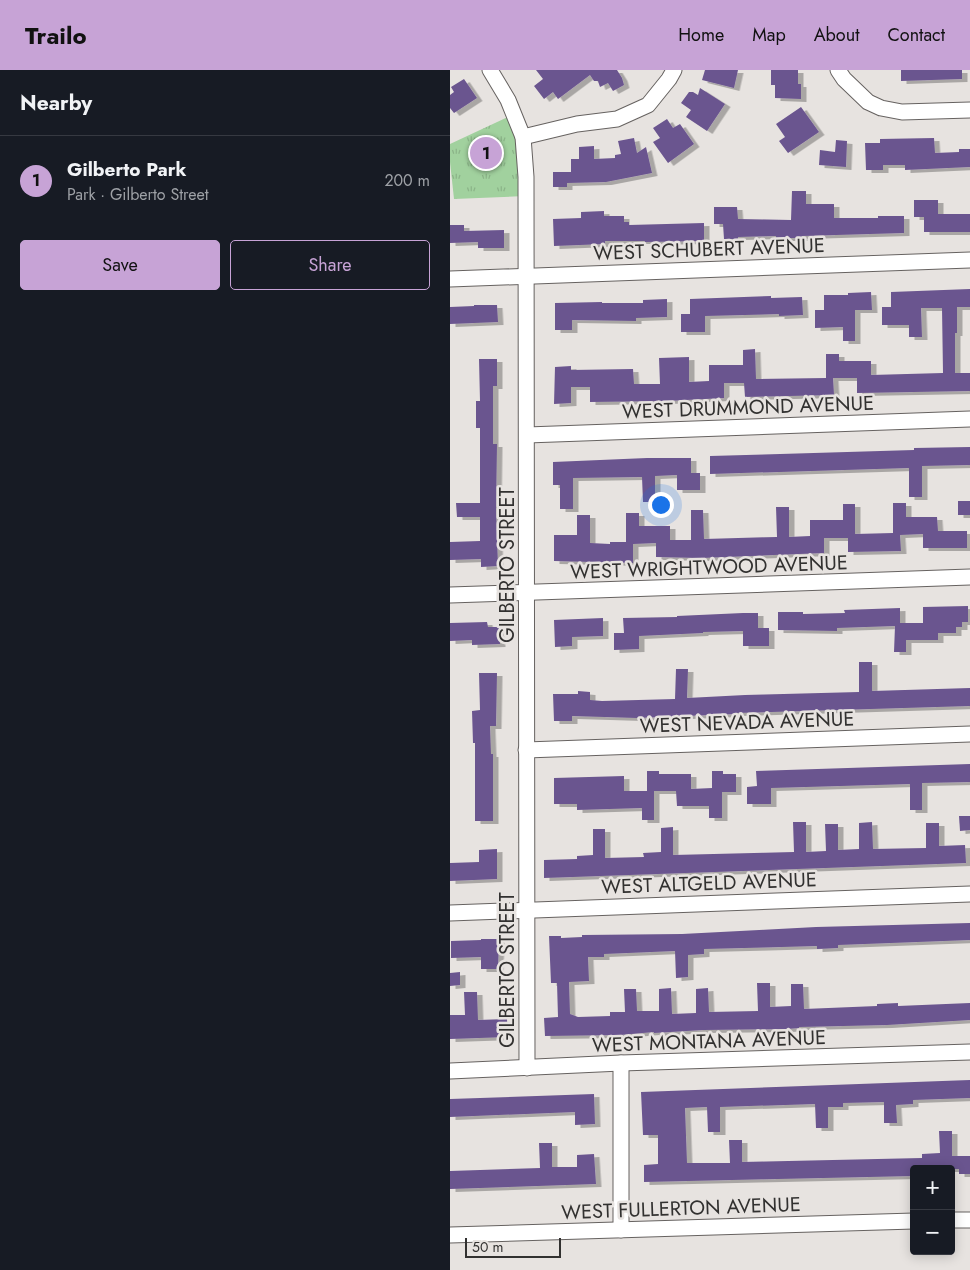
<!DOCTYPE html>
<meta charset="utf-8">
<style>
body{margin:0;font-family:Jost,sans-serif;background:#242831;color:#f1f3f6}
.controls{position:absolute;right:15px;bottom:15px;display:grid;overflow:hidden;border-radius:5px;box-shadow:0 2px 12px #0003}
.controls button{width:45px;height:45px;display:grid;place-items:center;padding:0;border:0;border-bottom:1px solid #363941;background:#171b24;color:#f1f3f6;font:25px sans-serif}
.scale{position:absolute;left:15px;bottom:12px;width:96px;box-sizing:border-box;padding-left:5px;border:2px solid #323130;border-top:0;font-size:14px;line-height:18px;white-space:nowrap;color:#323130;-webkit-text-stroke:4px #e7e3e0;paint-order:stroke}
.you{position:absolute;left:210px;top:434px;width:18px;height:18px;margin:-12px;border:4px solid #fff;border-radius:50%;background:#1a73e8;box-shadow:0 0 0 8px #1a73e833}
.badge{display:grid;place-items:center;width:32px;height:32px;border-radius:50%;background:#c7a3d6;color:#111;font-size:16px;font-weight:700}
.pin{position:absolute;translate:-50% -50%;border:2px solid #fff;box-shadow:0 1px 5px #0006}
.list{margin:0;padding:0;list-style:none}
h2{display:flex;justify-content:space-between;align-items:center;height:65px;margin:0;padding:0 20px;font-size:21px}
h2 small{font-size:16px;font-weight:400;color:#9ea1a6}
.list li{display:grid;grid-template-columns:32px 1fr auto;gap:15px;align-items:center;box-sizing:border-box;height:90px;padding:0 20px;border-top:1px solid #363941}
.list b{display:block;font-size:19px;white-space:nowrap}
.list p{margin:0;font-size:16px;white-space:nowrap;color:#9ea1a6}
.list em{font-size:16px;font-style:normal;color:#9ea1a6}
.actions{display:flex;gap:10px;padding:15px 20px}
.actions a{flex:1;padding:11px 0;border:1px solid #c7a3d6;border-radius:5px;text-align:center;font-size:18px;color:#c7a3d6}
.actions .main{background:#c7a3d6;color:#111}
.map{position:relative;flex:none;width:520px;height:1200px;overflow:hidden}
header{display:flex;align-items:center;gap:30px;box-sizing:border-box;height:70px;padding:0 25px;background:#c7a3d6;color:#111}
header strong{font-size:24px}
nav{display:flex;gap:28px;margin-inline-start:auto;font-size:18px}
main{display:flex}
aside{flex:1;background:#171b24}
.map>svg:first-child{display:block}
.park{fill:url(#park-tufts)}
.building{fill:#6b558f;filter:url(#shadow)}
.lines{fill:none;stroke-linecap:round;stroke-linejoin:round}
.minor-casing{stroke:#666260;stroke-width:17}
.minor{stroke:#fff;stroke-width:15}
.labels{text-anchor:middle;stroke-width:5;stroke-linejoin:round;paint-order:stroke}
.street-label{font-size:20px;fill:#323130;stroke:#e7e3e0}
</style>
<header>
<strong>Trailo</strong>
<nav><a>Home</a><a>Map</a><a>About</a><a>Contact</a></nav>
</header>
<main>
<aside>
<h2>Nearby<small></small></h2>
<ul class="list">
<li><span class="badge">1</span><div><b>Gilberto Park</b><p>Park · Gilberto Street</p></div><em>200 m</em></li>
</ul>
<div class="actions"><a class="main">Save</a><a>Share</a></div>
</aside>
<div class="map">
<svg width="520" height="1200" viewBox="0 0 520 1200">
<defs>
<pattern id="park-tufts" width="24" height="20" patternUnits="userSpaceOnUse" patternTransform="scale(1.25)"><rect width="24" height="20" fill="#a1d19e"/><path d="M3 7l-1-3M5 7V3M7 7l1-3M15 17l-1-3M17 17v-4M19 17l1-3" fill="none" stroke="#8bb488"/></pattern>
<filter id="shadow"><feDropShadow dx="5.5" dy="3" stdDeviation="0" flood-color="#0004"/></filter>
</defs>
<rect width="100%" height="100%" fill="#e7e3e0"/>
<polygon class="park" points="62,45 75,126 4,129 0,92 0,74"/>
<g class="building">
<polygon points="86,0 167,0 172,8 174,15 163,21 158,13 150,17 148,11 144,11 140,5 108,29 103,22 94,29 84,16 93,9"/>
<polygon points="255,0 288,0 284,18 252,10"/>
<polygon points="321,0 348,0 348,14 351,14 351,29 325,28 325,15 321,15"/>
<polygon points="451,0 512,0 512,9 451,11"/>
<polygon points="14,9 27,28 4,43 0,38 0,25 4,22 1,17"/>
<polygon points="250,18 275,34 257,61 236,47 241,40 231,33 239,22 243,22 248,25"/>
<polygon points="351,37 369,62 338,83 329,71 335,67 326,54"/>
<polygon points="217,49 223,58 230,54 244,74 218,93 203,72 210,68 203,58"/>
<polygon points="184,68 187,83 196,77 202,103 156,112 117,113 117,117 103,117 103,102 121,102 121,89 129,89 129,77 144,76 144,89 165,88 165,85 171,84 168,71"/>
<polygon points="484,68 485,83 509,82 509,79 520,79 520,97 455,100 455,95 433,95 433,100 416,100 415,73 430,73 430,69"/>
<polygon points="386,70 397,71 396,97 369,95 370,80 385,82"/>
<polygon points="342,121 356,121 356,134 384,134 384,148 428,148 428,146 454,146 454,163 352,166 352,168 326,168 326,166 288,167 288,169 274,169 273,154 264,154 264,137 287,137 288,149 341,150"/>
<polygon points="464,130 488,130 488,144 520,144 520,162 474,162 474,147 464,147"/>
<polygon points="154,141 154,146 174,146 174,152 179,152 179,155 254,153 254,171 195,172 195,171 155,171 155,174 104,176 103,149 131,148 131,142"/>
<polygon points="0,155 14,155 14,161 54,160 54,178 28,178 28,172 0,173"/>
<polygon points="520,219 520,237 507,237 507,263 505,263 505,303 520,303 520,321 407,323 407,308 383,308 384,325 295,327 294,313 274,313 274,328 217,331 140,332 140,317 121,317 121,333 104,334 105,297 121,296 121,300 183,299 184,314 210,314 209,288 239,287 239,312 259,311 259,295 293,295 293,280 305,279 306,309 376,308 376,284 389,284 389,291 421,291 421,305 493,303 492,238 471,238 472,267 459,267 459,255 432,255 432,237 441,237 441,222"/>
<polygon points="421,222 422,240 405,240 405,271 393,271 393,257 365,258 365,240 374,240 374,225 398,225 398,223"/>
<polygon points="321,226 321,228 352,227 353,245 329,246 329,244 255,246 255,262 231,262 231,244 240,244 240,229"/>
<polygon points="217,229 217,247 186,248 186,251 122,250 122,260 105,260 105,233 152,232 152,233 193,233 193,230"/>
<polygon points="24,235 47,235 48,252 0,254 0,237 24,236"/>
<polygon points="29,289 47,289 47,316 43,316 43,374 47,374 46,441 48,496 31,497 31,489 0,490 0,472 30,471 30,447 7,447 6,433 30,433 30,358 26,358 26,331 30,331"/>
<polygon points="520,377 520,395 472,396 472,427 459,427 459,398 260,404 260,386 464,380 464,378"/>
<polygon points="197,388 241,388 241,403 250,403 250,420 227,420 227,405 205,406 205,432 193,432 192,407 123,408 123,439 110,439 110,415 103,415 103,392"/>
<rect x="508" y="431" width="12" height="14"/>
<polygon points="443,433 456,433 456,447 487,447 488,461 517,461 517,478 473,478 473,464 450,465 451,481 398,482 398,468 374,468 374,483 251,488 206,487 206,473 183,474 183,493 104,491 104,465 127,465 127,445 140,445 140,473 160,474 160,472 176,472 176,443 189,443 189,456 220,456 220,470 241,470 241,440 253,440 254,469 327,467 326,437 339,437 339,467 360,466 360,450 393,450 393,434 405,434 405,464 443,463"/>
<polygon points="518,536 518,552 512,552 512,557 506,557 506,563 488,563 488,570 456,570 456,582 444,582 445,556 387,558 387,561 328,560 328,542 353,542 353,544 395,543 394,540 450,538 450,553 473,553 473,537"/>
<polygon points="293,543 308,543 308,558 319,558 319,576 293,576 293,561 253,562 253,563 189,566 189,579 164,580 164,563 174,563 173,548 227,547 227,546"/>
<polygon points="153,548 153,566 122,567 122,576 105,577 104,550"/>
<polygon points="37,552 38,557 49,557 50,574 22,575 22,570 0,571 0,553"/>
<polygon points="409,592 422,592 422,621 520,618 520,636 285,643 285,644 187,648 122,646 122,651 104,651 103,624 128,624 128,621 140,622 140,630 152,631 225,629 226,599 238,599 237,628 295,625 409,622"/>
<polygon points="29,603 47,603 46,656 40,656 41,684 43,684 43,751 25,751 25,673 23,673 22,641 30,640"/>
<polygon points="520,694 520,712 472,713 472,740 460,740 460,714 321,718 321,734 297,734 297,717 307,716 306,701"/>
<polygon points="197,701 209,701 209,704 241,704 241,719 262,718 262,701 273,701 273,704 286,704 286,722 272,722 272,748 259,748 259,736 227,736 226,721 204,721 204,750 192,750 192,738 127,740 127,734 104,734 104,708 174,706 174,721 197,721"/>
<polygon points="509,746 520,746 520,760 510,761"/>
<polygon points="343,752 356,752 356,782 376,781 375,754 388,754 388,780 409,779 409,753 422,752 423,779 476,778 476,753 489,753 489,776 515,775 516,793 94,808 94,790 127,789 127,786 143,785 143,759 155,759 155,788 194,787 193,783 211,782 211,758 223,757 223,785 344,782"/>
<polygon points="47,779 47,809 0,811 0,793 29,792 29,780"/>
<polygon points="520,853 520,870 388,875 388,878 367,879 367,876 254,879 254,884 238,885 238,907 226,908 225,881 154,884 154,887 138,887 139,911 119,912 120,944 128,947 160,946 160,942 175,942 174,919 186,919 187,941 209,941 209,919 221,918 222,944 246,943 246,919 258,918 259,942 308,941 307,913 320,913 320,937 341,936 341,914 353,914 354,939 427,936 427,934 448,933 448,936 520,933 520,950 437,955 349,957 349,958 337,959 253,960 204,963 204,962 170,965 95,966 94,948 108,947 107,913 101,913 99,866 111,866 111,868 132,867 132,865 232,864 366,857"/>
<polygon points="31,869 49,869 48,899 31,899 31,887 1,888 1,871 31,870"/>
<polygon points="10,902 10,915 0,916 0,903"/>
<polygon points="14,922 27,922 28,950 57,949 58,967 0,969 0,945 15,945"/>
<polygon points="520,1010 520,1028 463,1030 463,1034 446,1035 447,1053 434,1053 434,1032 393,1033 393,1037 378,1037 378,1058 366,1058 365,1034 270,1037 270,1062 258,1062 257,1037 235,1038 237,1093 280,1093 279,1070 292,1070 292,1092 472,1088 472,1084 490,1083 489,1061 502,1061 502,1086 520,1086 520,1104 509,1104 509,1099 464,1099 464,1106 194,1112 194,1095 208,1094 208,1065 193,1065 191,1022"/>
<polygon points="144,1024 145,1054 125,1055 125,1042 0,1047 0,1029"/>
<polygon points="89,1073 102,1073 102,1097 127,1097 127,1085 144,1084 146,1114 0,1119 0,1101 90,1098"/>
</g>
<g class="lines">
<defs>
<g id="minor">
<polyline points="40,0 58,30 73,67 76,107 77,998"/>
<polyline points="388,0 394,9 418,32 431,38 452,42 520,40"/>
<polyline points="73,67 127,54 167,49 198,35 219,9 224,0"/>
<polyline points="0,209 520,190"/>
<polyline points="77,365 520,349"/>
<polyline points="0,525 520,507"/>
<polyline points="76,680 520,664"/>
<polyline points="0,843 520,824"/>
<polyline points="171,993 171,1160"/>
<polyline points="0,1001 171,993 520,982"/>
<polyline points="501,1150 520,1150"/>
<polyline points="0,1165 464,1151"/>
</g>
</defs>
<use href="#minor" class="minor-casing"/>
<use href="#minor" class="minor"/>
</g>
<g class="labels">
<g class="street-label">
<text transform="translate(259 179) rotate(-2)" y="7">WEST SCHUBERT AVENUE</text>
<text transform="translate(298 337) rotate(-2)" y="7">WEST DRUMMOND AVENUE</text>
<text transform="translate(57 495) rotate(-90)" y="7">GILBERTO STREET</text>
<text transform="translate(259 497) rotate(-2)" y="7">WEST WRIGHTWOOD AVENUE</text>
<text transform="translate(297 652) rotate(-2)" y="7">WEST NEVADA AVENUE</text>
<text transform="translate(259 813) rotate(-2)" y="7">WEST ALTGELD AVENUE</text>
<text transform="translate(57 900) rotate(-90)" y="7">GILBERTO STREET</text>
<text transform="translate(259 971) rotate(-2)" y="7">WEST MONTANA AVENUE</text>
<text transform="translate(231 1138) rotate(-2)" y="7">WEST FULLERTON AVENUE</text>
</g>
</g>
</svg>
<div class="controls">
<button>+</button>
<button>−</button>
</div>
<div class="scale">50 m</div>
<div class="you"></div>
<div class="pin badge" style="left:36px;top:83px">1</div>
</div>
</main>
